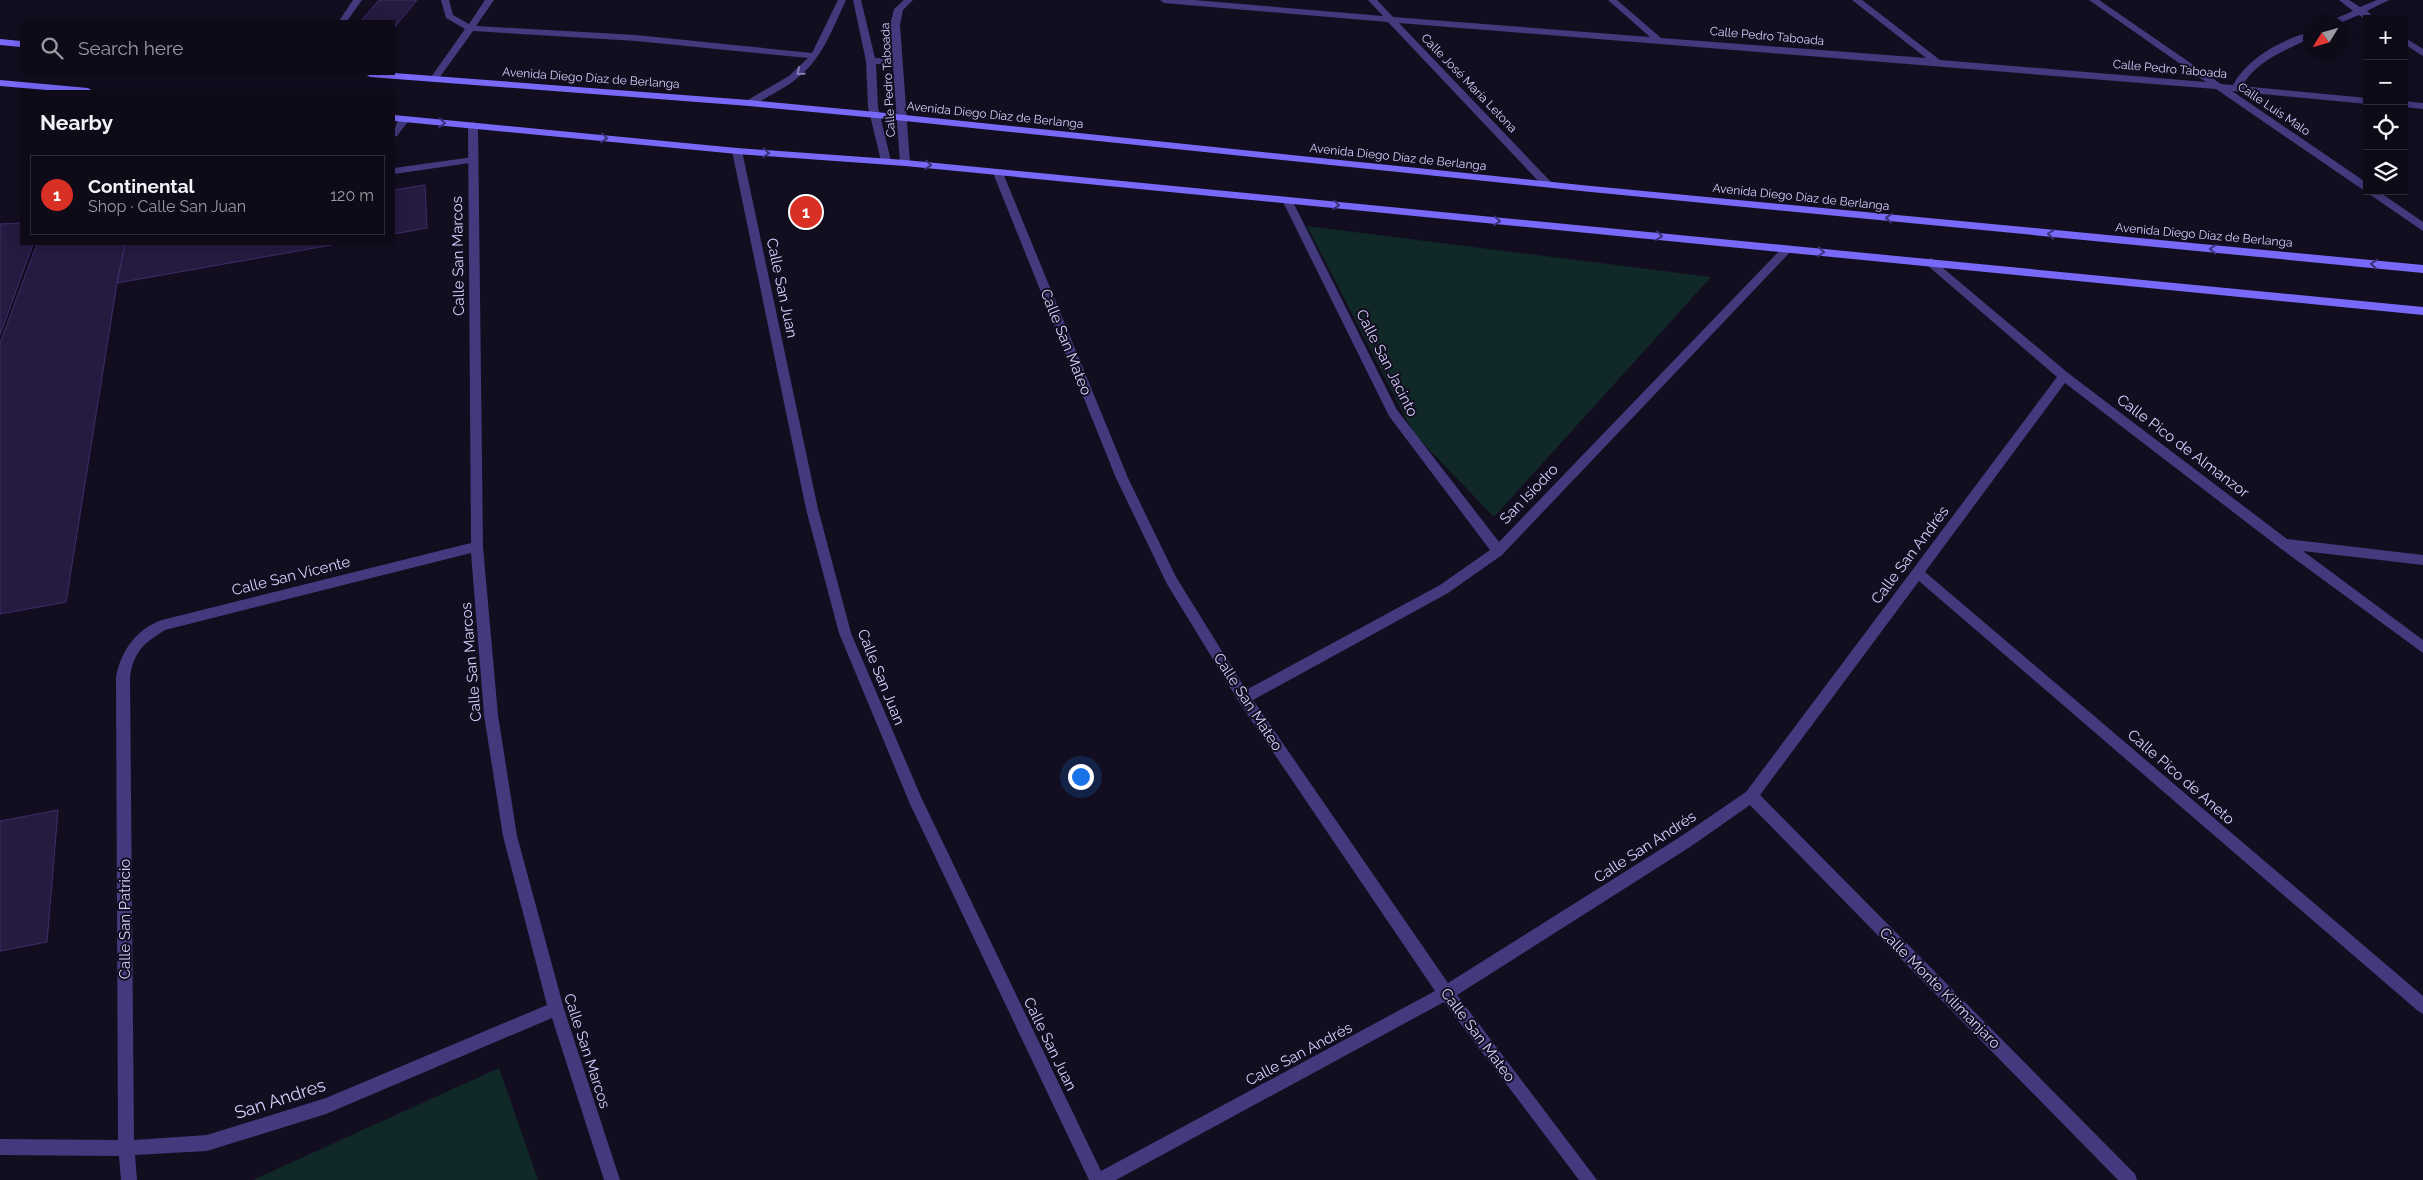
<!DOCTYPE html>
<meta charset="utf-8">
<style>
body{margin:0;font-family:Raleway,sans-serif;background:#1c1825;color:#f1f3f6}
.controls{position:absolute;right:15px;top:15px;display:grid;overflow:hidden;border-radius:0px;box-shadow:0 2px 12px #0003}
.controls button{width:45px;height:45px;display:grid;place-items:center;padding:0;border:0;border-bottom:1px solid #2e2b37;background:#0e0a18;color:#f1f3f6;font:25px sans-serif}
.compass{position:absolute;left:2303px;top:15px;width:45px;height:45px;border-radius:50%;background:#0e0a18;box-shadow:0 2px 12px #0003;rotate:233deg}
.you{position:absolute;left:1080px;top:776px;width:18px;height:18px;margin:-12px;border:4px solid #fff;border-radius:50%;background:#1a73e8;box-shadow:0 0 0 8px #1a73e833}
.badge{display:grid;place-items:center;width:32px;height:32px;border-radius:50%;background:#d93025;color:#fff;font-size:16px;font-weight:700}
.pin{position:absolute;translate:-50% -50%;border:2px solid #fff;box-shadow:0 1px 5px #0006}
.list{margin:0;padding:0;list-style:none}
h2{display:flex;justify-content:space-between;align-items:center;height:65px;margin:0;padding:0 20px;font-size:21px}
h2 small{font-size:16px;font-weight:400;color:#9b9aa2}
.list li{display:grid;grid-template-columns:32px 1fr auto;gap:15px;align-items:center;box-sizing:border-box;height:80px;margin:0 10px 10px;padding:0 10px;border:1px solid #2e2b37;border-radius:0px}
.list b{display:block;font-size:19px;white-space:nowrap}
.list p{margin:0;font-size:16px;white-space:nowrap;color:#9b9aa2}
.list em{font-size:16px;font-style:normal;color:#9b9aa2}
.icon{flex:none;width:28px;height:28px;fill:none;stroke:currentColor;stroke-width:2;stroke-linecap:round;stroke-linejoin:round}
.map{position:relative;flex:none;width:2423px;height:1180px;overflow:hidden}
.search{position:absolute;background:#0e0a18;box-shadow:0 2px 12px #0003;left:20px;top:20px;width:375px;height:55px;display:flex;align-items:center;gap:12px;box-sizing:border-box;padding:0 18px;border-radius:0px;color:#9b9aa2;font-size:19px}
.panel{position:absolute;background:#0e0a18;box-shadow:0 2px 12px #0003;left:20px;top:90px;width:375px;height:155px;border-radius:0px}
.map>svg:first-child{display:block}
.green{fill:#112829}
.building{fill:#251a40;stroke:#3f2d6b}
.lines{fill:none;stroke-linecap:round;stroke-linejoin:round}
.lane{fill:#423a7d;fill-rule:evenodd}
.street{fill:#423a7d;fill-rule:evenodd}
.secondary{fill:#7969f9;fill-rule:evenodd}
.oneway{stroke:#867db7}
.oneway2{stroke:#3b3277}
.labels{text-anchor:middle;stroke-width:4;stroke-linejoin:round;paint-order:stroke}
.far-street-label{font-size:12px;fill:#d8cefd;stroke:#120e20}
.street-label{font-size:15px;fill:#d8cefd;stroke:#120e20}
.near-street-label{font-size:18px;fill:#d8cefd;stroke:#120e20}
</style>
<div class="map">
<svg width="2423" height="1180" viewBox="0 0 2423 1180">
<rect width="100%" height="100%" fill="#120e20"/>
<g class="green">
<polygon points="1307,226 1711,277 1494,517 1414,434"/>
<polygon points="499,1068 538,1180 253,1180"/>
</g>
<g class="building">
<polygon points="379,0 417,0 394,28 394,21 361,21"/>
<polygon points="425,185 427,228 394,234 394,190"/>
<polygon points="21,223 21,244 33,244 0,335 0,224"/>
<polygon points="37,244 125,244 117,283 66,602 0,614 0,343"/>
<polygon points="125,244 337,244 117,283"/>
<polygon points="58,810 47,942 0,951 0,821"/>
</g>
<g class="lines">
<g class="lane">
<polygon points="353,0 362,0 347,21 339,21"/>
<path d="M441,0H449L453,15L469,24L485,0H494L476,26L636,35L812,53L838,0H846C825,45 819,69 773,94C765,98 757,104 749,106L744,103L746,101L789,76L808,58L636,41L473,31L437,81H431V77L465,29L446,18Z"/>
<polygon points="853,0 861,0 875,58 898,59 903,62 898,65 876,64 878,107 891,161 886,164 881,161 868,107 866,61"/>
<path d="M405,116L410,119L397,136L394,137C394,129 396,119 405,116Z"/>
<polygon points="473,157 477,158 477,162 394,174 394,168"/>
</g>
<g class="street">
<polygon points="904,0 913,0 903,10 900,25 910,163 905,166 900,163 890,25 894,9"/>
<path d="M1160,0H1194L1383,16L1368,0H1377L1393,17L1650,37L1608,0H1617L1661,38L1926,58L1852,0H1862L1940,60L2206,82L2089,0H2099L2221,84L2233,85C2248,58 2281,40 2310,32V38C2285,51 2257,60 2242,86L2367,98V104L2232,91L2367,183V191H2378L2423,222V231L2216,89L1399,23L1551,182L1552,184L1547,187L1543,186L1388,22L1164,3Z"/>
<polygon points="2339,0 2349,0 2360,7 2377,0 2389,0 2367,11 2376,19 2367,20 2359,15 2340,23 2331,22 2332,20 2353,11"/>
<polygon points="2404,37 2423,49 2423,56 2404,44"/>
<polygon points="2404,101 2423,103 2423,109 2404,107"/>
<path d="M473,122L478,125L483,547L498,715L517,836L564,1009L620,1180H604L552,1018L326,1114L207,1151L135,1155L137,1180H121L119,1156L0,1155V1139L118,1140L116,677C121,651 136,629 162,620L471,543L468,125ZM471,553L484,715L503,836L547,1005L326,1098L207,1135L134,1140L130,677C134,651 144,643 165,630Z"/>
<polygon points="737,148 742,151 818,509 851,633 921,797 1101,1171 1435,991 1239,702 1167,584 1116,478 993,173 998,170 1003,173 1128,478 1176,577 1246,690 1440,585 1490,550 1389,416 1282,200 1283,198 1291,198 1397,410 1499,542 1784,246 1792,246 1793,249 1502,555 1448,593 1253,700 1448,983 1680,837 1746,792 2057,377 1927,265 1926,262 1931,258 2068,373 2287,539 2423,555 2423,565 2303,551 2423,640 2423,653 2280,548 2065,383 1925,572 2423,996 2423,1014 2418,1011 1919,581 1760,795 2135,1174 2137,1180 2118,1180 1750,805 1690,847 1457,995 1597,1180 1579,1180 1444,1002 1116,1180 1089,1180 910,804 839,633 806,509 732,151"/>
</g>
<g class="secondary">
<polygon points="0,39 21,41 21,47 0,45"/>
<polygon points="394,73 749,100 876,112 1581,185 2423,265 2423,273 1581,191 876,118 749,106 370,77 365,74"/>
<polygon points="0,80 88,88 93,91 58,91 0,86"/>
<polygon points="394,115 737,148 905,160 2423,307 2423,315 905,166 737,154 394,121"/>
</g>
</g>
<defs><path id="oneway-chevron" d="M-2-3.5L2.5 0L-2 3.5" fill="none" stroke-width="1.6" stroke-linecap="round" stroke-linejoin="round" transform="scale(1.25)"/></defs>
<use class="oneway" href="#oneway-chevron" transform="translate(800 72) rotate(139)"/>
<g class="oneway2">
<use href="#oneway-chevron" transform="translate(442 123) rotate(5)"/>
<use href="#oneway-chevron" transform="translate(604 138) rotate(6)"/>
<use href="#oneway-chevron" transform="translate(766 153) rotate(4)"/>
<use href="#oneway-chevron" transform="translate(928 165) rotate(6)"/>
<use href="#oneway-chevron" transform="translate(1336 205) rotate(6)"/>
<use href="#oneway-chevron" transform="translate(1889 218) rotate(-174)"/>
<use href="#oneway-chevron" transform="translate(1497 221) rotate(5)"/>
<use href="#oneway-chevron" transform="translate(2051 234) rotate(-175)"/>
<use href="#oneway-chevron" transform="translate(1659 236) rotate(6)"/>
<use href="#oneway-chevron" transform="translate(2213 249) rotate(-175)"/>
<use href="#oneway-chevron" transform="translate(1821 252) rotate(5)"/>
<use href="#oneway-chevron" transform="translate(2374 264) rotate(-175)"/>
</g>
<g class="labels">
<g class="far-street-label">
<text transform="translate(1767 36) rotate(5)" y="4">Calle Pedro Taboada</text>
<text transform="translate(2170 69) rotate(5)" y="4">Calle Pedro Taboada</text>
<text transform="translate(591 78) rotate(4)" y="4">Avenida Diego Díaz de Berlanga</text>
<text transform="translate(888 80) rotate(-93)" y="4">Calle Pedro Taboada</text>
<text transform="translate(1469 83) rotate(46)" y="4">Calle José María Letona</text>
<text transform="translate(2274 109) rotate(34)" y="4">Calle Luis Malo</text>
<text transform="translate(995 115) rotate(6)" y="4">Avenida Diego Díaz de Berlanga</text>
<text transform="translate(1398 157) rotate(6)" y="4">Avenida Diego Díaz de Berlanga</text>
<text transform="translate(1801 197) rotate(6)" y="4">Avenida Diego Díaz de Berlanga</text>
<text transform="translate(2204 235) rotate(5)" y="4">Avenida Diego Díaz de Berlanga</text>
</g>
<g class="street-label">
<text transform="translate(458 256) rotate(-91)" y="5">Calle San Marcos</text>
<text transform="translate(782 288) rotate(78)" y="5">Calle San Juan</text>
<text transform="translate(1066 342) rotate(68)" y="5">Calle San Mateo</text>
<text transform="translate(1387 363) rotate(63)" y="5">Calle San Jacinto</text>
<text transform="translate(2183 446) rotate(37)" y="5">Calle Pico de Almanzor</text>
<text transform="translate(1529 494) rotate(-46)" y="5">San Isiodro</text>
<text transform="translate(1910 555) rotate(-53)" y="5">Calle San Andrés</text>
<text transform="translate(291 576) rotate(-14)" y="5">Calle San Vicente</text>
<text transform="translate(471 662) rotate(-95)" y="5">Calle San Marcos</text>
<text transform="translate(881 677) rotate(68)" y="5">Calle San Juan</text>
<text transform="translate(1248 702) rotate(57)" y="5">Calle San Mateo</text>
<text transform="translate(2181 777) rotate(41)" y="5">Calle Pico de Aneto</text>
<text transform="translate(1645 847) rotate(-33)" y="5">Calle San Andrés</text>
<text transform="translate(125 919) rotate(-90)" y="5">Calle San Patricio</text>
<text transform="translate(1940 988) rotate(45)" y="5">Calle Monte Kilimanjaro</text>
<text transform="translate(1478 1035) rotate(53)" y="5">Calle San Mateo</text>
<text transform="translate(1050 1044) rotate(64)" y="5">Calle San Juan</text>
<text transform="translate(587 1051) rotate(72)" y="5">Calle San Marcos</text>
<text transform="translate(1299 1054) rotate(-28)" y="5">Calle San Andrés</text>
</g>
<g class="near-street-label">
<text transform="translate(280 1099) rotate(-18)" y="6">San Andres</text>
</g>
</g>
</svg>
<div class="controls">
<button>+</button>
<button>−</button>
<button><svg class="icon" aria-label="locate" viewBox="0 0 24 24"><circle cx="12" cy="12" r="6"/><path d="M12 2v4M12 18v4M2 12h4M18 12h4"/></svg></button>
<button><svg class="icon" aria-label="layers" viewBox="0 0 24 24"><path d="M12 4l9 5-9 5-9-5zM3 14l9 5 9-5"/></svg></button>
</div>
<svg class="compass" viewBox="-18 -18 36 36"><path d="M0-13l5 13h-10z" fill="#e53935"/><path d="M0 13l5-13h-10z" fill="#9b9aa2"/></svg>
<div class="you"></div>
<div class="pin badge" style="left:806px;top:212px">1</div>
<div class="search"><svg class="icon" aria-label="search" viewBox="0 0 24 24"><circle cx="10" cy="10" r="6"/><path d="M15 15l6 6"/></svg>Search here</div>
<section class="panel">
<h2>Nearby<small></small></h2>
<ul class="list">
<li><span class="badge">1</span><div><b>Continental</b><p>Shop · Calle San Juan</p></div><em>120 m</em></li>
</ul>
</section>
</div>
